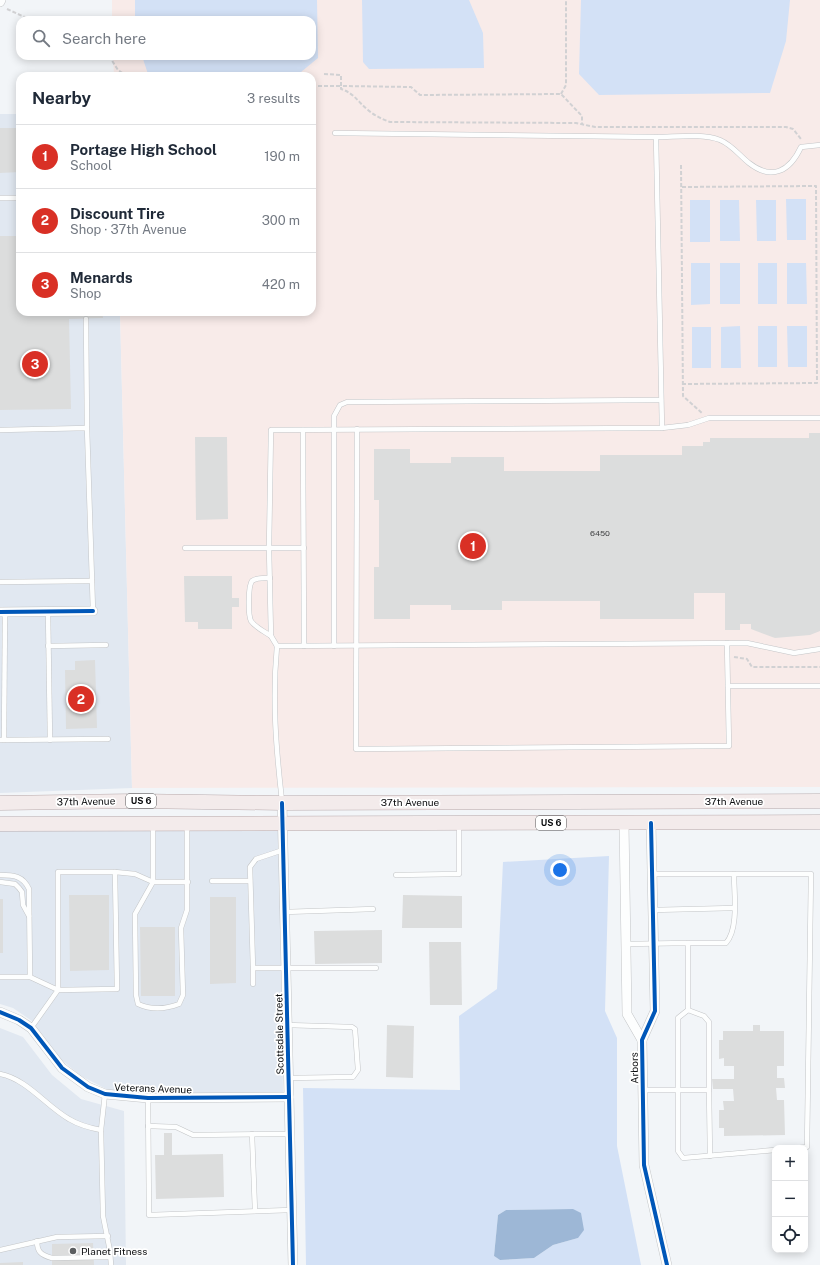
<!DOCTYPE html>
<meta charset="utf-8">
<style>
body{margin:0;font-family:"Public Sans",sans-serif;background:#f2f2f3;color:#1f2937}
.controls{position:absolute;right:12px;bottom:12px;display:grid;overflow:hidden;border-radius:8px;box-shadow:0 2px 10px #0003}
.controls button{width:36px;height:36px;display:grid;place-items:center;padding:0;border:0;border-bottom:1px solid #e0e1e3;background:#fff;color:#1f2937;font:20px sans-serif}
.you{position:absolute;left:560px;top:870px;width:14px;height:14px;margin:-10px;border:3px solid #fff;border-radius:50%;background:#1a73e8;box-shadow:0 0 0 6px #1a73e833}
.badge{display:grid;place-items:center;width:26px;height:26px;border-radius:50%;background:#d93025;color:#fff;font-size:13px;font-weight:700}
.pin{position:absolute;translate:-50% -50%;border:2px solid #fff;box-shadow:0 1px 4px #0006}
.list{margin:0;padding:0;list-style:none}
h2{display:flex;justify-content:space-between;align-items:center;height:52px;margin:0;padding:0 16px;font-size:17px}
h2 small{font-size:13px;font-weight:400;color:#747a83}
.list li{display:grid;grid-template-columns:26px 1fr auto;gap:12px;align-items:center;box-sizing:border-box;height:64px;padding:0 16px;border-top:1px solid #e0e1e3}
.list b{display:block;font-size:15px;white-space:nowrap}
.list p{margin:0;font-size:13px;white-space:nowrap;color:#747a83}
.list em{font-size:13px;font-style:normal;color:#747a83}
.icon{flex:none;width:22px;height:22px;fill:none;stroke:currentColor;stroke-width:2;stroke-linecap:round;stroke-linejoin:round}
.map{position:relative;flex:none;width:820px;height:1265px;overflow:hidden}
.search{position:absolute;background:#fff;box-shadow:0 2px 10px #0003;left:16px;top:16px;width:300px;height:44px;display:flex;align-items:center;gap:10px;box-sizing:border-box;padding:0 14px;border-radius:12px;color:#747a83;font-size:15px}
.panel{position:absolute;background:#fff;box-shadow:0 2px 10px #0003;left:16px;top:72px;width:300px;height:244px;border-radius:12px}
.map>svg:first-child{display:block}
.built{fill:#e1e8f1}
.education{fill:#f8ebe9}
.green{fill:#d3e1f6;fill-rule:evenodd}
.water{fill:#9db7d6}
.building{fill:#dcdddd}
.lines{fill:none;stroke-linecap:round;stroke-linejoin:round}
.lane-casing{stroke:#c3c5c7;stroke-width:5.5}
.street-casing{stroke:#c3c5c7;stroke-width:10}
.primary-casing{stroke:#b8aaac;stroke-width:15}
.path{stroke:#d1d1d3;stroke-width:2;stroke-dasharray:4 2;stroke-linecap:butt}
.lane{stroke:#fdfefe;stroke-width:4.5}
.street{stroke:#fdfefe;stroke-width:9}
.primary{stroke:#f3ebeb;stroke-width:14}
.cycleway-casing{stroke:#fff;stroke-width:6}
.cycleway{stroke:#0057b8;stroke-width:4}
.poi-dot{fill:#5b5e60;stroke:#fff;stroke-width:1.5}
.labels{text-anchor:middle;stroke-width:3.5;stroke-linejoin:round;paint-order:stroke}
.number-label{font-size:8px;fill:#414244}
.shield{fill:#fff;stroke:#545556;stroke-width:1}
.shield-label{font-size:9px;font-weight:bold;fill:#0a0c0e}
.street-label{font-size:10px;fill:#0a0c0e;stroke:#fff}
.poi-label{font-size:10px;fill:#0a0c0e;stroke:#fff;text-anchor:start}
</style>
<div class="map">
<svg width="820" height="1265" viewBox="0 0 820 1265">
<rect width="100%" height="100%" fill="#f2f5f8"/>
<g class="built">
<polygon points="0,114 20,114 20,312 120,312 132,788 0,793"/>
<polygon points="280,828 283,1095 148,1093 108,1090 81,1076 58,1057 32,1021 13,1008 0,1004 0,829"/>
<polygon points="0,1028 23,1037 52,1075 81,1099 124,1111 126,1265 0,1265"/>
</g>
<polygon class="education" points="112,0 820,0 820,787 132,788 120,312 312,312 312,76 114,76 113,56 312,56 312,20 112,20"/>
<g class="green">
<polygon points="135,0 317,0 318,58 301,72 148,74 142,56 312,56 312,20 135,20"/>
<polygon points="362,0 469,0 483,33 484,68 369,69 363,62"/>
<polygon points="581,0 790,0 786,41 770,93 599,95 579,74"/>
<polygon points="786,199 806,199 806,240 787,240"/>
<rect x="690" y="200" width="20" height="42"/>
<polygon points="720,200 739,200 740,241 720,241"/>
<polygon points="756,200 776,200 776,241 757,241"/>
<polygon points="691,263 710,263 710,304 691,305"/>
<rect x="720" y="263" width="20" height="41"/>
<rect x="758" y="263" width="19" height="41"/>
<polygon points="787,263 806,263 807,304 787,304"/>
<polygon points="740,326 741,368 721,368 721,327"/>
<rect x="758" y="326" width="19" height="41"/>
<polygon points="787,326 807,326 807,367 788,367"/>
<rect x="692" y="327" width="19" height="41"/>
<path d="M609,856L605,1011L617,1038V1146L641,1265H306L303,1088L460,1090L459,1016L497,989L503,862ZM573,1209L578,1238L553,1245L534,1258L500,1260L494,1256L498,1215L506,1210Z"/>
</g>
<polygon class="water" points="573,1209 581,1213 584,1230 578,1238 553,1245 534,1258 500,1260 494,1256 498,1215 506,1210"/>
<g class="building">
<polygon points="0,128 20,128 20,172 0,173"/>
<polygon points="0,236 20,236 20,312 102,312 103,318 69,319 71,409 0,410"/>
<polygon points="809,433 820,433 820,631 810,635 775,638 751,629 751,624 740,624 740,630 725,630 725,593 694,593 694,619 600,619 600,601 502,601 502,610 451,610 451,605 410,605 410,619 374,619 374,567 379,567 379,500 374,500 374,449 410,449 410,463 451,463 451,457 504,457 504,471 600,471 600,455 682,455 682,446 703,446 703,442 710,442 710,438 809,438"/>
<polygon points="195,437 227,437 228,519 196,520"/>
<polygon points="184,576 232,576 232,598 239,598 239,607 232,607 232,629 198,629 198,622 185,622"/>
<polygon points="95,660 97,728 66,729 65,670 75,670 75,661"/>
<polygon points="69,895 109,895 109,970 70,971"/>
<polygon points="403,895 462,896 462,928 402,928"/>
<polygon points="210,897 236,897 236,983 210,984"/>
<rect x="0" y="899" width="3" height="54"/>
<polygon points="140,927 175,927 175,996 141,996"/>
<polygon points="382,930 382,963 315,964 314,931"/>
<polygon points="429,942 461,942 462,1005 430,1005"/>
<polygon points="387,1025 414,1026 413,1078 386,1077"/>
<polygon points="753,1025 760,1025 760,1031 784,1031 784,1066 777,1066 777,1078 784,1078 785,1088 776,1088 777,1100 784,1100 785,1135 724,1136 724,1128 719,1128 719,1110 724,1110 723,1101 734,1101 733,1089 713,1089 712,1079 734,1079 734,1066 724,1066 724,1058 719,1059 719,1040 723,1040 723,1031 753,1031"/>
<polygon points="164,1133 172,1133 172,1155 223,1154 224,1197 156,1199 155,1155 164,1155"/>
<polygon points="93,1243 94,1265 52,1265 52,1244"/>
<polygon points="23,1262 23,1265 0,1265 0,1263"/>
</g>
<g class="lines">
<defs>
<g id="lane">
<polyline points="335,133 656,137"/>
<polyline points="0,198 20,198"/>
<polyline points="86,319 87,428"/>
<path d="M662,428L656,137C676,137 702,133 720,140C732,145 739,155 749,163C772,181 790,171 801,147L820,145"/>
<polyline points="357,429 356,749 729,746 727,643"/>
<polyline points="0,430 87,428 93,611"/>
<polyline points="303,430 304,646"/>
<polyline points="185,548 269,548 271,636 277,646"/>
<polyline points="304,548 269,548 271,430 662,428 688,425 709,418 820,418"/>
<path d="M270,578C264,578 257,577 252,581C248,586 248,615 251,621C255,627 265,632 271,636"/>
<polyline points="0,582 92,581"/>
<polyline points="48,612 50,740"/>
<polyline points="48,646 106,645"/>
<polyline points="334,646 334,416 340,405 347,402 661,400"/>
<polyline points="728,686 820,686"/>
<polyline points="0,740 108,739"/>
<polyline points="4,740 5,612"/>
<path d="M282,801C276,748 272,700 277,646L747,643L794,653L820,649"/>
<path d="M153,825V882L135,914L136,995L138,1004C151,1010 166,1009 179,1004L183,995L181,928L187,910V826"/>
<polyline points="283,850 256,859 250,867 253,968 376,968"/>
<polyline points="115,872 135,874 153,882 188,882"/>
<polyline points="652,874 811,874 807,1147 797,1148"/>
<path d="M0,875C14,875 23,876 29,889L30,977"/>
<polyline points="396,875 459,874 459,825"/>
<polyline points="212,881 250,881"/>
<polyline points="0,882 15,884 19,888 22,892 23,905 29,916"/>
<polyline points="653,910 734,908"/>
<polyline points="285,912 373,909"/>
<path d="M688,943H726C739,929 734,893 734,874"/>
<polyline points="626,944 688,943 688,1010 678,1018 678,1151 683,1158 775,1150"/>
<polyline points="253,968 253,984"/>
<polyline points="0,977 30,977 58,990 117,989 115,872 58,872 58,990 31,1028"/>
<polyline points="287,1025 352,1027 355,1029 358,1070 353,1077 288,1078"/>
<path d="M0,1074C27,1079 46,1106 69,1119C79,1125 90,1128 101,1130"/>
<polyline points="643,1090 709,1090 709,1022 704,1016 688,1010"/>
<polyline points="709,1090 710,1156"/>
<polyline points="105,1094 101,1130 103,1216 110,1251 111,1265"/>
<polyline points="148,1098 149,1215 291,1210"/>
<polyline points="148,1126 176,1127 193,1135 290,1134"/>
<polyline points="252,1134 255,1211"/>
<path d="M37,1241C37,1252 41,1255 52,1258L110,1257"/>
<polyline points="0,1250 57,1237 108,1236"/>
</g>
<g id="street">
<polyline points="0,2 1,0"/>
<polyline points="0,612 93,611"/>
<polyline points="282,803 293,1265"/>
<polyline points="624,823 627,1014 642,1040"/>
<polyline points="651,823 655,1011 642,1040 644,1165 667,1265"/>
<polyline points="0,1012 19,1020 31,1028 62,1068 88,1087 105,1094 148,1098 289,1097"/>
</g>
<g id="primary">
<polyline points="0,803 133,801 282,803 820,801"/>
<polyline points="0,824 820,822"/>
</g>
</defs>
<use href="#lane" class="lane-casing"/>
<use href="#street" class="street-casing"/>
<use href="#primary" class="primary-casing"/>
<g class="path">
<polyline points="7,9 31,20 64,18 69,20"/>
<polyline points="109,56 118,70 127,76"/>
<polyline points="324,74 341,75 341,86 411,87 420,95 561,94 582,116 582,124"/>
<path d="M312,86H341V89C354,93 358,102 368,110C375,116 382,119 390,122L576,123L595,127H786L793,129L801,139"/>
<polyline points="561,94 566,85 566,0"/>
<polyline points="681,165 683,396 702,413"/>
<polyline points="682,187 816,186 817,383 683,384"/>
<polyline points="734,657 747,659 752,667 820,667"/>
</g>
<use href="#lane" class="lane"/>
<use href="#street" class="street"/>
<use href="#primary" class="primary"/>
<defs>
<g id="cycleway">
<polyline points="0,612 93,611"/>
<polyline points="282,803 293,1265"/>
<polyline points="651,823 655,1011 642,1040 644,1165 667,1265"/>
<polyline points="0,1012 19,1020 31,1028 62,1068 88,1087 105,1094 148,1098 289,1097"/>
</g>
</defs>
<use href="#cycleway" class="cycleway-casing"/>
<use href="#cycleway" class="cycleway"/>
</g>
<circle class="poi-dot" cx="73" cy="1251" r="4"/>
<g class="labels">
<g class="number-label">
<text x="600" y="536">6450</text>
</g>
<g class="shield">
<rect x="126" y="794" width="30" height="14" rx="3"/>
<rect x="536" y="816" width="30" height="14" rx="3"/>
</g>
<g class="shield-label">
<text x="141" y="804">US 6</text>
<text x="551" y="826">US 6</text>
</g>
<g class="street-label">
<text transform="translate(86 801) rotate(-1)" y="4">37th Avenue</text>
<text x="734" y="805">37th Avenue</text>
<text x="410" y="806">37th Avenue</text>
<text transform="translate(279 1034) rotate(-91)" y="4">Scottsdale Street</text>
<text transform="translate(634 1068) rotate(-91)" y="4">Arbors</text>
<text transform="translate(153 1088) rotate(2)" y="4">Veterans Avenue</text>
</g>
<g class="poi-label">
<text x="81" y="1255">Planet Fitness</text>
</g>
</g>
</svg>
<div class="controls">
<button>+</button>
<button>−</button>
<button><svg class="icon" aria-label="locate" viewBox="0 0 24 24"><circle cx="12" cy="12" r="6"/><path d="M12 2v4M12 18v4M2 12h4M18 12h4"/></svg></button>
</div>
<div class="you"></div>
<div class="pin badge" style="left:473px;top:546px">1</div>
<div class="pin badge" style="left:81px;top:699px">2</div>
<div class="pin badge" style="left:35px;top:364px">3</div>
<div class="search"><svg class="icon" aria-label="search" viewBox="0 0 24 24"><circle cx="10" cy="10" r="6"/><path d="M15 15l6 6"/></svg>Search here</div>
<section class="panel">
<h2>Nearby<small>3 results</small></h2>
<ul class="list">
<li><span class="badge">1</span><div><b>Portage High School</b><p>School</p></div><em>190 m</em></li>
<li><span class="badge">2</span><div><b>Discount Tire</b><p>Shop · 37th Avenue</p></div><em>300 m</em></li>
<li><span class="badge">3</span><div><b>Menards</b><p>Shop</p></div><em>420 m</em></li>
</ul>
</section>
</div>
